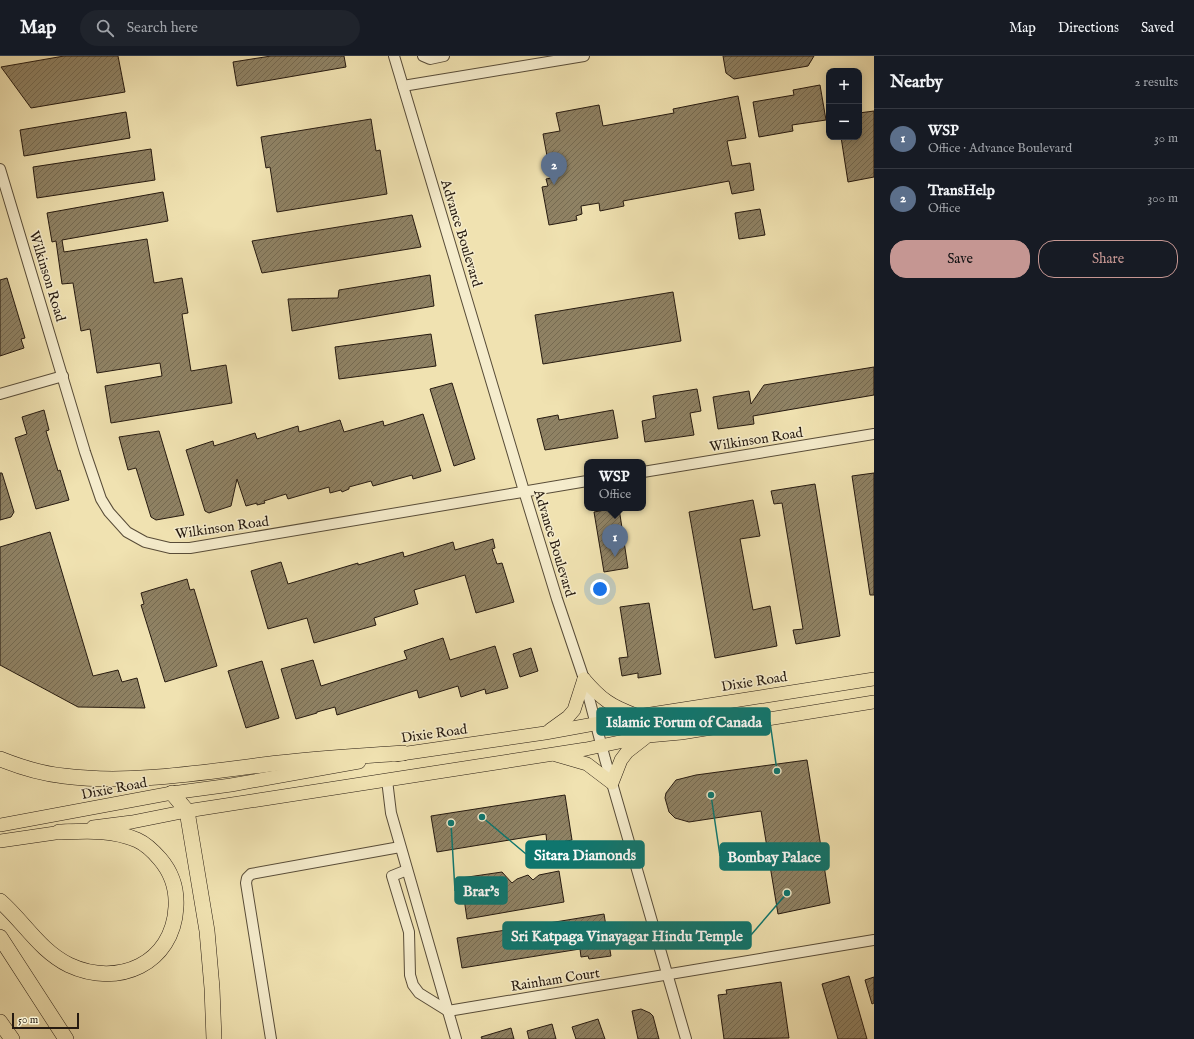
<!DOCTYPE html>
<meta charset="utf-8">
<style>
body{margin:0;font-family:"IM FELL English",serif;background:#20242c;color:#f1f3f6}
.controls{position:absolute;right:12px;top:12px;display:grid;overflow:hidden;border-radius:8px;box-shadow:0 2px 10px #0003}
.controls button{width:36px;height:36px;display:grid;place-items:center;padding:0;border:0;border-bottom:1px solid #363941;background:#171b24;color:#f1f3f6;font:20px sans-serif}
.scale{position:absolute;left:12px;bottom:10px;width:67px;box-sizing:border-box;padding-left:4px;border:2px solid #261a10;border-top:0;font-size:11px;line-height:14px;white-space:nowrap;color:#261a10;-webkit-text-stroke:3px #f5eccc;paint-order:stroke}
.you{position:absolute;left:600px;top:533px;width:14px;height:14px;margin:-10px;border:3px solid #fff;border-radius:50%;background:#1a73e8;box-shadow:0 0 0 6px #1a73e833}
.badge{display:grid;place-items:center;width:26px;height:26px;border-radius:50%;background:#c59692;color:#fff;font-size:13px;font-weight:700}
.pin{position:absolute;translate:-50% -33px;filter:drop-shadow(0 1px 2px #0008)}
.pin::after{content:'';position:absolute;top:21px;width:14px;height:12px;background:inherit;clip-path:polygon(0 0,100% 0,50% 100%)}
.popup{position:absolute;left:584px;top:403px;width:62px;height:52px;box-sizing:border-box;display:grid;place-content:center;border-radius:8px;background:#171b24;filter:drop-shadow(0 1px 3px #0005);font-size:13px;white-space:nowrap;color:#9ea1a6}
.popup b{font-size:15px;color:#f1f3f6}
.popup::after{content:'';position:absolute;left:50%;top:100%;margin-left:-8px;border:8px solid transparent;border-top-color:#171b24}
.list{margin:0;padding:0;list-style:none}
h2{display:flex;justify-content:space-between;align-items:center;height:52px;margin:0;padding:0 16px;font-size:17px}
h2 small{font-size:13px;font-weight:400;color:#9ea1a6}
.list li{display:grid;grid-template-columns:26px 1fr auto;gap:12px;align-items:center;box-sizing:border-box;height:60px;padding:0 16px;border-top:1px solid #363941}
.list b{display:block;font-size:15px;white-space:nowrap}
.list p{margin:0;font-size:13px;white-space:nowrap;color:#9ea1a6}
.list em{font-size:13px;font-style:normal;color:#9ea1a6}
.actions{display:flex;gap:8px;padding:12px 16px}
.actions a{flex:1;padding:9px 0;border:1px solid #c59692;border-radius:16px;text-align:center;font-size:14px;color:#c59692}
.actions .main{background:#c59692;color:#111}
.icon{flex:none;width:22px;height:22px;fill:none;stroke:currentColor;stroke-width:2;stroke-linecap:round;stroke-linejoin:round}
.map{position:relative;flex:none;width:874px;height:983px;overflow:hidden}
header{display:flex;align-items:center;gap:24px;box-sizing:border-box;height:56px;padding:0 20px;background:#171b24;border-bottom:1px solid #363941}
header strong{font-size:19px}
nav{display:flex;gap:22px;margin-inline-start:auto;font-size:14px}
.search{width:280px;height:36px;background:#20242c;display:flex;align-items:center;gap:10px;box-sizing:border-box;padding:0 14px;border-radius:22px;color:#9ea1a6;font-size:15px}
main{display:flex}
aside{flex:1;background:#171b24}
.map>svg:first-child{display:block}
.building{fill:url(#building-hatch);stroke:#261a10}
.lines{fill:none;stroke-linecap:round;stroke-linejoin:round}
.minor-casing{stroke:#584c38;stroke-width:12}
.major-casing{stroke:#261a10;stroke-width:14}
.highway-casing{stroke:#261a10;stroke-width:16}
.minor{stroke:#f5eccc;stroke-width:10}
.major{stroke:#f0e2b1;stroke-width:13}
.highway{stroke:#f0e2b1;stroke-width:15}
.labels{text-anchor:middle;stroke-width:3;stroke-linejoin:round;paint-order:stroke}
.street-label{font-size:14px;fill:#261a10;stroke:#f5eccc}
.leader{fill:none;stroke:#0f766e;stroke-width:1.5}
.callout-dot{fill:#0f766e;stroke:#f5eccc;stroke-width:1.5}
.callout{fill:#0f766e;stroke:#0f766e;stroke-width:1.5}
.callout-label{font-size:15px;text-anchor:middle;font-weight:bold;fill:#fff}
</style>
<header>
<strong>Map</strong>
<div class="search"><svg class="icon" aria-label="search" viewBox="0 0 24 24"><circle cx="10" cy="10" r="6"/><path d="M15 15l6 6"/></svg>Search here</div>
<nav><a>Map</a><a>Directions</a><a>Saved</a></nav>
</header>
<main>
<div class="map">
<svg width="874" height="983" viewBox="0 0 874 983">
<defs>
<pattern id="building-hatch" width="6" height="6" patternUnits="userSpaceOnUse"><rect width="6" height="6" fill="#8f8264"/><path d="M-1 1l2-2M0 6l6-6M5 7l2-2" fill="none" stroke="#756a51"/></pattern>
</defs>
<rect width="100%" height="100%" fill="#f0e2b1"/>
<filter id="stains"><feTurbulence type="fractalNoise" baseFrequency=".005" numOctaves="4"/><feColorMatrix values="0 0 0 0 .2 0 0 0 0 .09 0 0 0 0 .02 0 0 0 .5 -.17"/></filter>
<radialGradient id="worn" r=".72"><stop offset=".6" stop-color="#630" stop-opacity="0"/><stop offset="1" stop-color="#630" stop-opacity=".3"/></radialGradient>
<g class="building">
<polygon points="64,0 118,0 125,36 31,52 1,11"/>
<polygon points="271,0 344,0 346,11 237,30 233,6"/>
<polygon points="723,0 814,0 808,10 734,23 726,17"/>
<polygon points="820,29 826,64 792,69 793,75 759,81 753,46 794,39 793,34"/>
<polygon points="738,40 746,82 727,85 732,110 750,107 754,134 732,138 729,125 623,145 624,150 600,155 599,147 581,150 582,158 576,160 577,164 549,169 542,131 548,130 546,123 551,122 543,78 560,75 556,57 599,49 603,70 674,57 673,53"/>
<polygon points="874,55 874,121 848,126 841,81 859,81 859,57"/>
<polygon points="126,56 130,82 24,100 20,74"/>
<polygon points="371,63 376,95 380,94 387,138 277,156 270,111 266,112 261,81"/>
<polygon points="151,93 155,124 37,142 33,111"/>
<polygon points="163,136 168,165 62,184 64,196 147,183 154,227 182,222 188,257 182,258 191,315 226,309 232,347 111,367 105,330 162,320 160,307 97,317 90,273 81,275 73,227 62,228 56,185 52,186 47,157"/>
<polygon points="760,153 765,179 739,183 735,157"/>
<polygon points="412,159 421,191 262,217 252,185"/>
<polygon points="430,219 434,250 292,275 288,243 338,242 339,234"/>
<polygon points="7,222 25,282 21,283 24,292 0,300 0,224"/>
<polygon points="673,236 681,285 543,308 535,259"/>
<polygon points="431,278 436,310 339,323 335,291"/>
<polygon points="874,311 874,339 753,360 754,368 718,373 713,341 749,335 751,348 764,329"/>
<polygon points="452,327 475,403 454,410 430,333"/>
<polygon points="697,333 701,355 690,357 694,379 645,386 642,365 656,362 653,340"/>
<polygon points="44,354 49,374 46,375 58,415 60,414 69,444 36,453 15,382 27,378 22,361"/>
<polygon points="613,354 618,382 545,394 537,363 558,359 559,364"/>
<polygon points="423,358 441,415 413,423 412,419 373,430 371,425 349,431 349,433 342,436 341,434 330,437 329,431 288,443 286,438 264,445 265,447 257,449 257,447 246,450 237,423 231,450 209,457 205,455 186,394 213,385 214,390 255,377 257,383 298,370 299,376 340,364 344,376 383,365 384,370"/>
<polygon points="159,375 184,459 156,464 151,461 136,412 128,414 119,381"/>
<polygon points="0,417 2,417 14,456 11,461 0,464"/>
<polygon points="874,417 874,539 870,539 852,420"/>
<polygon points="815,428 840,580 796,588 793,574 803,573 782,447 774,448 771,435"/>
<polygon points="753,444 760,480 740,483 753,554 770,550 777,590 715,602 689,456"/>
<polygon points="616,452 619,452 628,512 604,516 594,456"/>
<polygon points="50,476 93,620 118,614 122,626 137,622 145,652 78,651 0,609 0,491"/>
<polygon points="493,483 495,492 492,493 497,508 502,507 514,546 476,557 465,519 414,534 418,548 374,562 376,569 314,587 307,562 268,573 251,515 281,506 288,528 358,507 358,509 403,496 404,501 453,486 455,494"/>
<polygon points="187,523 190,534 194,533 217,610 165,626 141,549 144,548 141,537"/>
<polygon points="649,547 661,618 638,622 638,617 622,620 619,602 628,601 620,551"/>
<polygon points="443,582 450,604 495,590 508,632 486,638 485,633 461,641 458,630 419,642 417,634 337,659 335,651 317,656 317,657 296,663 281,613 313,604 321,630 407,603 404,595"/>
<polygon points="531,592 538,615 520,621 513,598"/>
<polygon points="262,605 279,662 246,672 228,615"/>
<polygon points="807,704 830,847 778,858 761,755 689,766 675,762 669,756 665,742 666,737 676,724 696,719"/>
<polygon points="565,739 572,784 547,789 546,778 437,796 431,760"/>
<polygon points="559,815 564,846 467,863 461,822 502,816 512,827 517,823 528,819 533,824 539,819"/>
<polygon points="604,858 611,900 589,903 588,900 581,901 580,893 462,912 457,882"/>
<polygon points="849,920 867,983 838,983 822,928"/>
<polygon points="874,921 874,947 872,948 865,924"/>
<polygon points="781,926 789,982 724,983 718,939 727,938 726,934"/>
<polygon points="641,953 650,957 653,960 659,983 638,983 632,955"/>
<polygon points="598,963 605,983 576,983 572,971"/>
<polygon points="552,968 556,983 529,983 527,975"/>
<polygon points="511,972 514,983 482,983 481,981"/>
</g>
<g class="lines">
<defs>
<g id="minor">
<polyline points="394,0 524,435 557,543 584,623 605,703 686,983"/>
<polyline points="423,0 430,3 444,0"/>
<polyline points="403,30 584,0"/>
<polyline points="0,113 85,396 101,443 109,456 127,476 145,486 170,492 190,492 587,425"/>
<polyline points="0,338 63,320"/>
<polyline points="643,416 874,378"/>
<polyline points="387,724 391,757 456,983"/>
<polyline points="407,814 392,820 409,876 410,919 413,929 419,937 448,955"/>
<polyline points="448,955 874,884"/>
<polyline points="271,983 246,827 247,822 251,818 400,791"/>
</g>
<g id="major">
<path d="M584,623C601,643 611,650 636,659"/>
<polyline points="550,674 568,661 574,654 584,623"/>
<polyline points="394,699 545,677 638,660 874,623"/>
<polyline points="556,699 587,708 612,727 621,704 627,696 645,682"/>
<polyline points="0,769 172,737 231,729 359,706"/>
<polyline points="93,771 132,766 187,755 586,693 648,680 681,677 874,646"/>
<polyline points="0,785 69,775"/>
</g>
<g id="highway">
<path d="M0,703C20,711 43,718 64,720C134,729 209,715 279,707C320,702 362,700 403,697"/>
<polyline points="172,737 187,755 207,875 212,932 214,983"/>
<path d="M0,845C24,866 40,895 69,909C118,932 173,908 176,851C177,833 172,817 160,803C154,796 146,788 137,784C112,773 86,775 59,776"/>
<polyline points="0,881 66,983"/>
<polyline points="0,966 12,983"/>
</g>
</defs>
<use href="#minor" class="minor-casing"/>
<use href="#major" class="major-casing"/>
<use href="#highway" class="highway-casing"/>
<use href="#minor" class="minor"/>
<use href="#major" class="major"/>
<use href="#highway" class="highway"/>
</g>
<g class="labels">
<g class="street-label">
<text transform="translate(462 177) rotate(73)" y="5">Advance Boulevard</text>
<text transform="translate(48 220) rotate(73)" y="5">Wilkinson Road</text>
<text transform="translate(756 383) rotate(-9)" y="5">Wilkinson Road</text>
<text transform="translate(222 471) rotate(-8)" y="5">Wilkinson Road</text>
<text transform="translate(555 487) rotate(73)" y="5">Advance Boulevard</text>
<text transform="translate(754 625) rotate(-9)" y="5">Dixie Road</text>
<text transform="translate(434 677) rotate(-8)" y="5">Dixie Road</text>
<text transform="translate(114 732) rotate(-11)" y="5">Dixie Road</text>
<text transform="translate(555 923) rotate(-9)" y="5">Rainham Court</text>
</g>
</g>
<path class="leader" d="M777 715L770 666M482 761L526 798M711 739L720 800M451 767L455 835M787 837L751 879"/>
<g class="callout-dot">
<circle cx="777" cy="715" r="4"/>
<circle cx="482" cy="761" r="4"/>
<circle cx="711" cy="739" r="4"/>
<circle cx="451" cy="767" r="4"/>
<circle cx="787" cy="837" r="4"/>
</g>
<g class="callout">
<rect x="597" y="652" width="173" height="27" rx="4"/>
<rect x="526" y="785" width="118" height="27" rx="4"/>
<rect x="720" y="787" width="109" height="27" rx="4"/>
<rect x="455" y="821" width="52" height="27" rx="4"/>
<rect x="503" y="866" width="248" height="27" rx="4"/>
</g>
<g class="callout-label">
<text x="684" y="671">Islamic Forum of Canada</text>
<text x="585" y="804">Sitara Diamonds</text>
<text x="774" y="806">Bombay Palace</text>
<text x="481" y="840">Brar's</text>
<text x="627" y="885">Sri Katpaga Vinayagar Hindu Temple</text>
</g>
<rect width="100%" height="100%" filter="url(#stains)"/>
<rect width="100%" height="100%" fill="url(#worn)"/>
</svg>
<div class="controls">
<button>+</button>
<button>−</button>
</div>
<div class="scale">50 m</div>
<div class="you"></div>
<div class="pin badge" style="left:615px;top:501px;background:#5c6f8a">1</div>
<div class="popup"><b>WSP</b>Office</div>
<div class="pin badge" style="left:554px;top:129px;background:#5c6f8a">2</div>
</div>
<aside>
<h2>Nearby<small>2 results</small></h2>
<ul class="list">
<li><span class="badge" style="background:#5c6f8a">1</span><div><b>WSP</b><p>Office · Advance Boulevard</p></div><em>30 m</em></li>
<li><span class="badge" style="background:#5c6f8a">2</span><div><b>TransHelp</b><p>Office</p></div><em>300 m</em></li>
</ul>
<div class="actions"><a class="main">Save</a><a>Share</a></div>
</aside>
</main>
